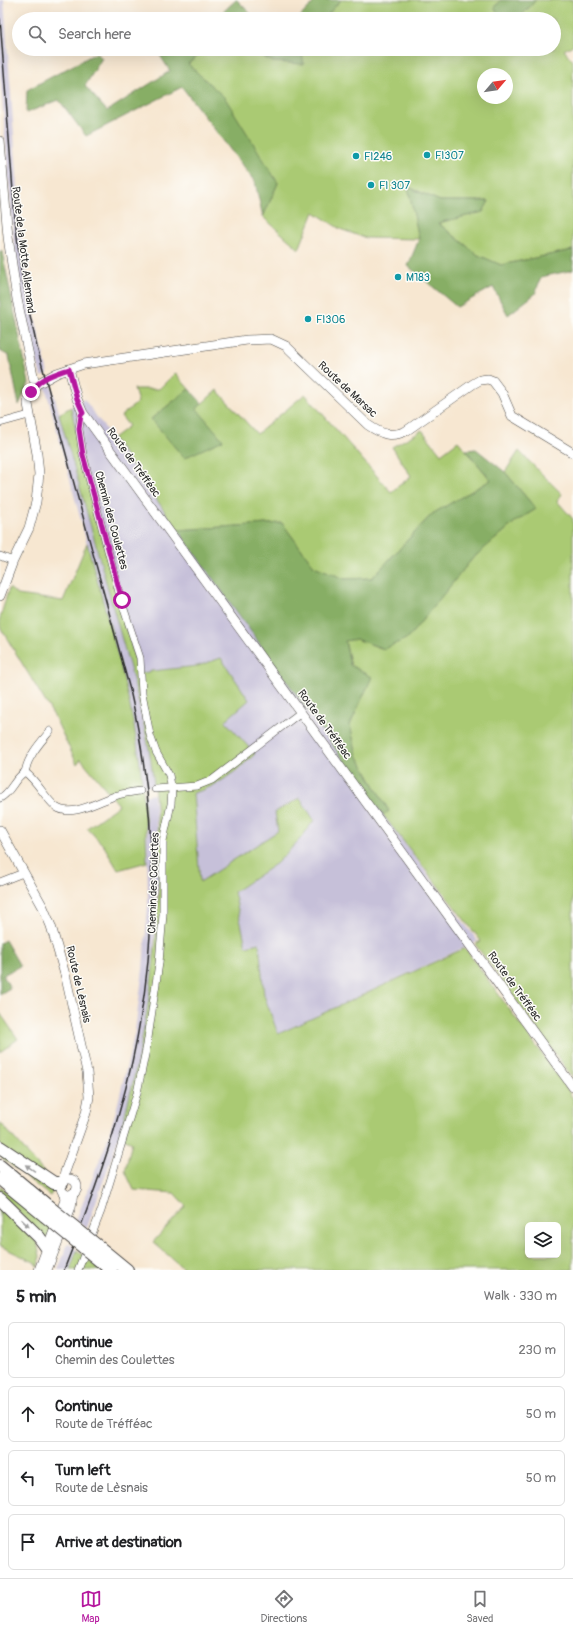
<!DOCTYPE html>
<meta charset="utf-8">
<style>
body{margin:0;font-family:Pangolin,sans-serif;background:#f2f2f2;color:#202124}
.controls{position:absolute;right:12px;bottom:12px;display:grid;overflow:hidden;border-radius:6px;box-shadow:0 4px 16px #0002}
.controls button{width:36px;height:36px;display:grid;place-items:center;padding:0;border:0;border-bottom:1px solid #e0e0e0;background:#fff;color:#202124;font:20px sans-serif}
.compass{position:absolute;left:477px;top:68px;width:36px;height:36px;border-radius:50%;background:#fff;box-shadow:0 4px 16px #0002;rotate:61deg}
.stop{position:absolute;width:12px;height:12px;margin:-9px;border:3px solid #b5179e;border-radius:50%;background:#fff}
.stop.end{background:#b5179e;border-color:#fff;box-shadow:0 1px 4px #0008}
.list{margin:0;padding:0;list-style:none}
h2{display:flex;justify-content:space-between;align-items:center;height:52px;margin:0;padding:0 16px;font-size:17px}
h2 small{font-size:13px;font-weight:400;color:#757577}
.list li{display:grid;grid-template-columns:26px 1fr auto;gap:12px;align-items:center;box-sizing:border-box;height:56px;margin:0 8px 8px;padding:0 8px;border:1px solid #e0e0e0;border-radius:6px}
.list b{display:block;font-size:15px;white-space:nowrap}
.list p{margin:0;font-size:13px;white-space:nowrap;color:#757577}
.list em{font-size:13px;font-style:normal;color:#757577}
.icon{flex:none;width:22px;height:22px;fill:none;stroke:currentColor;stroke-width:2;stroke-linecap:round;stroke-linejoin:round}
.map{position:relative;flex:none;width:573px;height:1270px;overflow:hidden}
.search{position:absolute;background:#fff;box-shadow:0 4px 16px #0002;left:12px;right:12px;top:12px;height:44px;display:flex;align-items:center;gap:10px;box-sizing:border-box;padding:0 14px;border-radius:22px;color:#757577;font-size:15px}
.sheet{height:308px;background:#fff}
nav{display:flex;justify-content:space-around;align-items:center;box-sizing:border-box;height:56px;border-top:1px solid #e0e0e0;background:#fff;font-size:11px;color:#757577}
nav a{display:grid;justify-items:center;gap:2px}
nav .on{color:#b5179e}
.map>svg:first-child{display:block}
.industrial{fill:#c6c0d9}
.green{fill:#aaca73;stroke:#6a7a4f;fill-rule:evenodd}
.forest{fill:#87ae65;stroke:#596c48}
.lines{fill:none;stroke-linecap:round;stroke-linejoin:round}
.street-casing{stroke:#4a4744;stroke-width:8}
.secondary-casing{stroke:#4a4744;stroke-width:10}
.highway-casing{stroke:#4a4744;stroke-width:14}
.street{stroke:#fff;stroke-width:7}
.secondary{stroke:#fff;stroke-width:9}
.highway{stroke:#fff;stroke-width:12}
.rail{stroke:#2b2b2b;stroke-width:1.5}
.highway-bridge-casing{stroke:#4a4744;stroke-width:14;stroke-linecap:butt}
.highway-bridge{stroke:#fff;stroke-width:12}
.oneway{fill:#a0a0a0}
.route{stroke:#b5179e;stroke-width:5}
.culture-dot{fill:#0f9aa8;stroke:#fdfcf7;stroke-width:1.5}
.labels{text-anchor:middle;stroke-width:3;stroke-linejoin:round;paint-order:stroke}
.culture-label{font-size:11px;fill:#0d838f;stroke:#fdfcf7;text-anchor:start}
.street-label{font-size:11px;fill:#2b2b2b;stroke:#fdfcf7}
</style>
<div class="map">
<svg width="573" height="1270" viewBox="0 0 573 1270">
<rect width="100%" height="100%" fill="#fdfcf7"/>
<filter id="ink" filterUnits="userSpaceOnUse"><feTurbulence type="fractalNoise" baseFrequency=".025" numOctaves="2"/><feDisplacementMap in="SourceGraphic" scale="8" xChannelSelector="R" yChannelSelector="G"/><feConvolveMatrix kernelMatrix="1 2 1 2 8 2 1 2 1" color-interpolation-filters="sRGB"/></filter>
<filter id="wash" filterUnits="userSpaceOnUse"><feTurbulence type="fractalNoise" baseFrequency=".012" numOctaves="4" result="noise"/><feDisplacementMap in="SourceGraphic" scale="16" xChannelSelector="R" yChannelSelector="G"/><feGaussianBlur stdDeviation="0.9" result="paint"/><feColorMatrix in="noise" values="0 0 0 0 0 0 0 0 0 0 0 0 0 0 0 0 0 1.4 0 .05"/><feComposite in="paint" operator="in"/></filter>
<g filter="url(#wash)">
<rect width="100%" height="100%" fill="#f7e7d1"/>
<g class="industrial">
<polygon points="0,0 4,0 22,243 29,291 48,374 41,377 22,301 13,237 0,71"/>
<polygon points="50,380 131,670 150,754 154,786 142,787 134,725 124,683 44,382"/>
<polygon points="84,399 383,815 478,941 278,1034 264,995 259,944 246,946 234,892 277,863 314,820 299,798 275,812 278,831 200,882 192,792 204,790 238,770 255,754 225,721 221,658 198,666 152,671 139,674 82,461 71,407"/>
<polygon points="154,794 157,834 158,877 153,965 148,1007 131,1093 119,1136 87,1228 76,1220 106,1144 117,1107 135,1031 143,969 148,905 147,833 143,796"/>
<polygon points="68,1243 77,1250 70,1270 58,1270"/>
</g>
<g class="green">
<polygon points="341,0 502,0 494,7 501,19 324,19"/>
<path d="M536,0H573V45L564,50L573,61V250L501,265L478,255L438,223L482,212L489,201H440L409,187L419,239L365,238L340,229L314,212L299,249L263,217L278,183L188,64L206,49H252L303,64L301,49H554V19H518ZM483,74H507V98H483Z"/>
<polygon points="175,373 189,389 151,419 196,409 217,390 257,434 305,394 391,492 411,476 392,447 422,430 441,454 458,441 491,480 432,514 372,578 345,579 314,566 282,523 178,530 113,438 129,426 121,416 138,402 134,389 159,389"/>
<path d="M71,407L82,461L139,674L152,671L198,666L221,658L249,700L225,721L255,754C237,771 217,787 193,793L200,882L278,831L275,812L300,798L314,820L302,837L277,863L234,892L246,946L259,943L264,995L278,1034L465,948L568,1090L573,1099V1270H185L153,1242L186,1206L174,1193L134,1190L125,1171L132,1142L119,1136C154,1015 170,879 150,755C142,706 127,658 114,611C96,545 78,480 59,414ZM528,1225H558V1255H528Z"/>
<polygon points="519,451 562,494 557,501 573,519 573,1078 475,944 481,941 383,815 389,811 357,755 350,725 360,702 345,641 356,639 384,649 445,592 472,559 515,522 536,509 505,472"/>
<path d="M87,543C103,603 122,664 134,726C142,770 146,816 147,862L118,870L104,846L87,828L119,805L81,759L77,764L54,716L0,627V618L9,588L18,595L63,601Z"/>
<polygon points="0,1013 18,1039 0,1052"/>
<polygon points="0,1122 56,1186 50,1196 0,1156"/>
<polygon points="0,1186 52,1229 50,1236 45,1238 0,1195"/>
<polygon points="0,1208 37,1242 40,1256 38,1267 34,1262 0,1246"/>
<polygon points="77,1250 100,1270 70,1270"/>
</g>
<g class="forest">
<polygon points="236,0 237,0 256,19 215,19"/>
<polygon points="313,0 341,0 324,19 298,19 314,2"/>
<polygon points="502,0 536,0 518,19 501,19 494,7"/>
<polygon points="156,49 180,49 182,50 184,49 206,49 188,64 225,98 278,183 263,217 255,182 182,87 86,136 59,100 26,113 27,90 96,53 102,58 85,86 107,111 170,71"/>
<polygon points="249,49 301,49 304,64 273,62"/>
<polygon points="408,187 440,201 489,201 483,212 438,223 478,255 501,265 573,250 573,270 541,277 535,294 508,315 493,287 457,307 408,266 419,239"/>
<polygon points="0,251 2,251 29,383 19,405 9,356 0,351"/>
<polygon points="189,389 202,403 197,409 223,440 184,458 151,419"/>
<polygon points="476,449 505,472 536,509 515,522 472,559 408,638 384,649 356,639 345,641 350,665 372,677 350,725 357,755 389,811 383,815 178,530 282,523 314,566 345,579 372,578 432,514 491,480 466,450"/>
<polygon points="5,940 20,966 3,975 10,988 0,994 0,943"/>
</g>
</g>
<g filter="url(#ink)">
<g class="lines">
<defs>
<g id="street">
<polyline points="0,423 29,415"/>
<polyline points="0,556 13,561"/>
<path d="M25,772C28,756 40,743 50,731"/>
<polyline points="155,789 197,786 212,780 301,712"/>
<path d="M0,798C11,793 14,778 25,772C38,782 45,798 56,807C72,819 102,799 118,795C125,793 133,792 140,791"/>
<polyline points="0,882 23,873"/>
<polyline points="78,1270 101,1211 137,1093 147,1045 159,963 163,914 163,841 171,804 172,790 169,775 156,752 150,735 142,693 140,658 121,600 83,455 79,429 81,415 83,413"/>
</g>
<g id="secondary">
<polyline points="0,141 8,237 17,299 34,380 37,384"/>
<polyline points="69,369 77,399 83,413 573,1087"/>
<path d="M0,596L13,561L29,528L36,502L39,474L37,454L28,404L29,396L37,384L57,373L84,364L247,340L271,339L286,346L368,425C381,434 391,438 406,431L473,384L480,380L488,379L493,381L502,393L512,416L573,453"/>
<polyline points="0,830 43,907 51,926 66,978 87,1072 89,1097 86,1113 65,1172 63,1181"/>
<circle cx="69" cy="1187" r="8"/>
<polyline points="39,1270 62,1208 65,1200 64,1193"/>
<polyline points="47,1270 71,1207 73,1193"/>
</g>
<g id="highway">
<polyline points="0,1147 54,1183 62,1183"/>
<polyline points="0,1166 48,1206"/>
<polyline points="0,1179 45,1216"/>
<polyline points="0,1199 39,1237 47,1248"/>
<polyline points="105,1252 127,1270"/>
<polyline points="99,1260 111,1270"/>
</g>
</defs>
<use href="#street" class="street-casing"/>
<use href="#secondary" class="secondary-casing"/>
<use href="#highway" class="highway-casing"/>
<use href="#street" class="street"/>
<use href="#secondary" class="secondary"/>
<use href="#highway" class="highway"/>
<path class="rail" d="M0,19L15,218L21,271L28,306L37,347L130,690C162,830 159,975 119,1113C104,1167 84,1218 64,1270"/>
<defs>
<g id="highway-bridge">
<polyline points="48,1206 105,1252"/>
<polyline points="45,1216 99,1260"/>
</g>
</defs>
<use href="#highway-bridge" class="highway-bridge-casing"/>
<use href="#highway-bridge" class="highway-bridge"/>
</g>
<defs><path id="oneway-solid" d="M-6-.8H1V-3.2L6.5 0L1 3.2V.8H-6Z"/></defs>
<g class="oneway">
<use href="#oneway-solid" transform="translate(30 1168) rotate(-146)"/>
<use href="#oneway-solid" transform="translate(25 1223) rotate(44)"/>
</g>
</g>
<g class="lines" filter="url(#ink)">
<path class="route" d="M31,392C39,378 55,374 69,369L77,399L83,413L81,415L79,429L83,455L122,600"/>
</g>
<g class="culture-dot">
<circle cx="427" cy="155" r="4"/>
<circle cx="356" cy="156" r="4"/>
<circle cx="371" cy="185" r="4"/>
<circle cx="398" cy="277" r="4"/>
<circle cx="308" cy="319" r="4"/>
</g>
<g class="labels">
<g class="culture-label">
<text x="435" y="159">Fl307</text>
<text x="364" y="160">Fl246</text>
<text x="379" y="189">Fl 307</text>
<text x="406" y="281">M183</text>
<text x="316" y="323">Fl306</text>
</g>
<g class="street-label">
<text transform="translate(24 250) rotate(83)" y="4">Route de la Motte Allemand</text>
<text transform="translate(348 389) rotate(43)" y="4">Route de Marsac</text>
<text transform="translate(134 462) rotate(54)" y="4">Route de Tréfféac</text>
<text transform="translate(112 520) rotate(75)" y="4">Chemin des Coulettes</text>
<text transform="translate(325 724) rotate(54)" y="4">Route de Tréfféac</text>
<text transform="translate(153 883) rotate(-88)" y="4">Chemin des Coulettes</text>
<text transform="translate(79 984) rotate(77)" y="4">Route de Lèsnais</text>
<text transform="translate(515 986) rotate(54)" y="4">Route de Tréfféac</text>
</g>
</g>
</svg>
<div class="controls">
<button><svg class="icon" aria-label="layers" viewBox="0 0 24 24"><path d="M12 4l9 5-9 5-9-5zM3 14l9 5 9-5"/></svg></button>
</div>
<svg class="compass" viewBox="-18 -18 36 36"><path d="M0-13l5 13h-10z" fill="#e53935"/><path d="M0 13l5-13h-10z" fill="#757577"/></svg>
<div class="stop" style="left:122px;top:600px"></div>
<div class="stop end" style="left:31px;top:392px"></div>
<div class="search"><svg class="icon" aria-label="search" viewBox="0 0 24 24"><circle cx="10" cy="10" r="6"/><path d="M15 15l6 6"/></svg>Search here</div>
</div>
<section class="sheet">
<h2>5 min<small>Walk · 330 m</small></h2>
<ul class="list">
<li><svg class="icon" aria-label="ahead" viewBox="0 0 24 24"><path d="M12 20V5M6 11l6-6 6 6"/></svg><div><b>Continue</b><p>Chemin des Coulettes</p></div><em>230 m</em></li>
<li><svg class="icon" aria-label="ahead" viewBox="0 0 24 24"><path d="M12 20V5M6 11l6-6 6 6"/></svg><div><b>Continue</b><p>Route de Tréfféac</p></div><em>50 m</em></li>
<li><svg class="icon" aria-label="left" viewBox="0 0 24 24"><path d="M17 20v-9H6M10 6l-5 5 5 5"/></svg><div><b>Turn left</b><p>Route de Lèsnais</p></div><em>50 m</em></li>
<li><svg class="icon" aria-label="arrive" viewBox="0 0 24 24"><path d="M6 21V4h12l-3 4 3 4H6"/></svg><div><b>Arrive at destination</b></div></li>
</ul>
</section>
<nav>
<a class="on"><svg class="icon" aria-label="map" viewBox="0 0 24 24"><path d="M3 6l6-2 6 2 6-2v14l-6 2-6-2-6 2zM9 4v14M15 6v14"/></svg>Map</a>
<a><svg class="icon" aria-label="directions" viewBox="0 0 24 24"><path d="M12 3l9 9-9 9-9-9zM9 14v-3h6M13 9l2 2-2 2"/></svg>Directions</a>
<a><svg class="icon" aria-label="saved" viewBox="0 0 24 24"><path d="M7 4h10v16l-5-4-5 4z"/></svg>Saved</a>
</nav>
